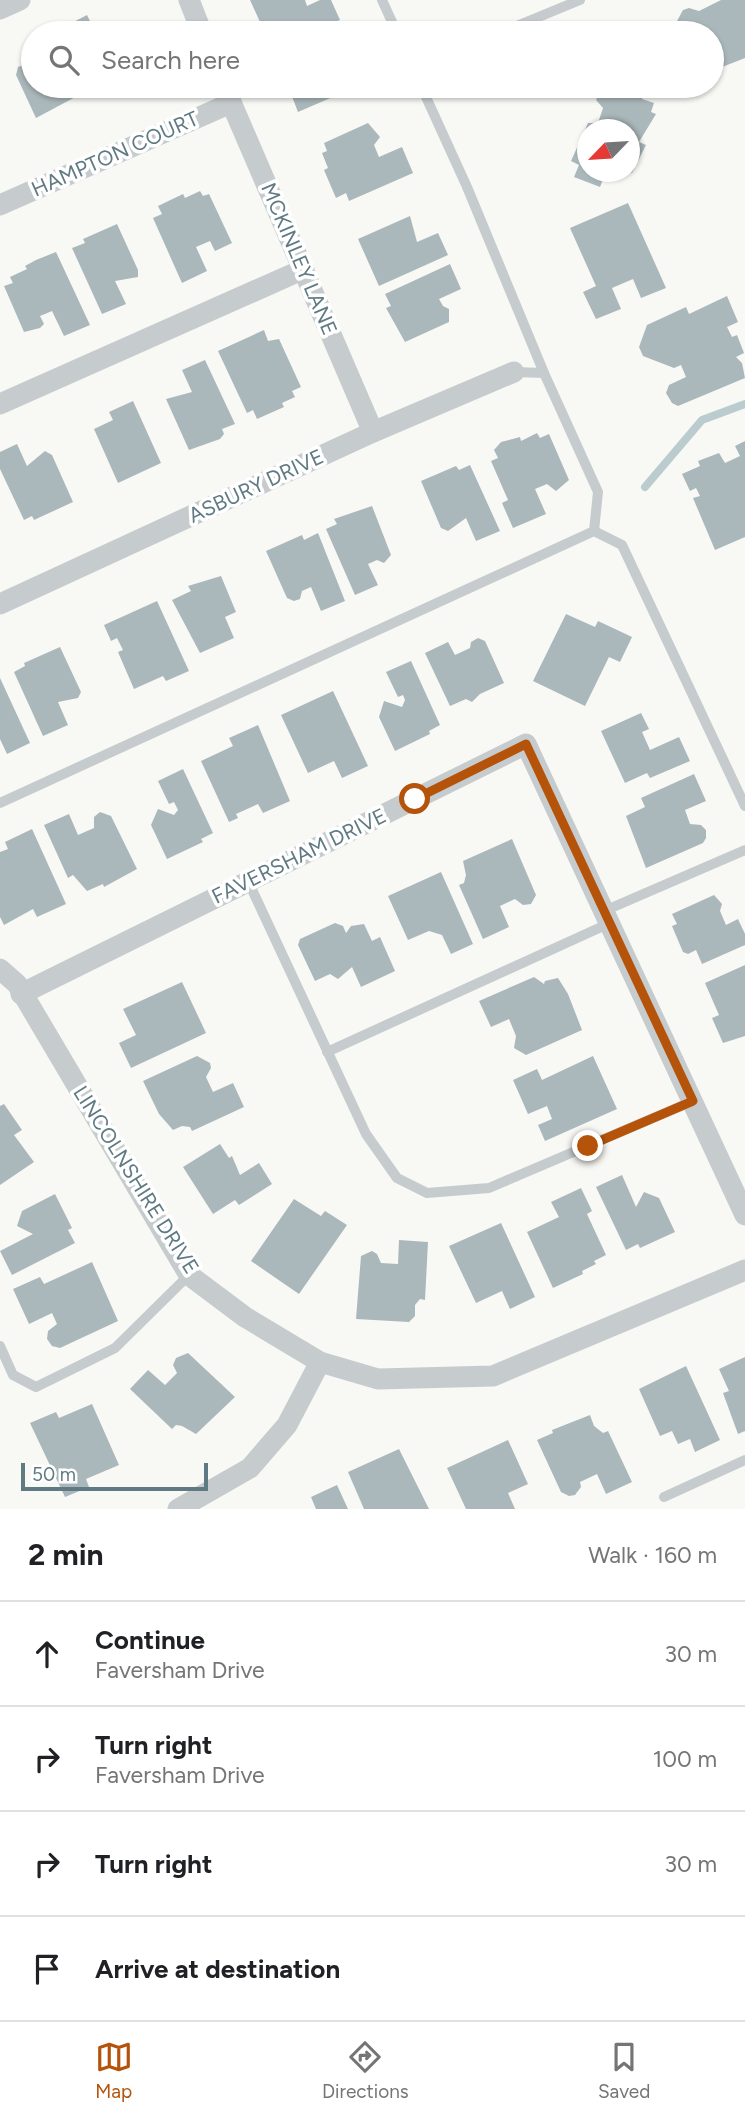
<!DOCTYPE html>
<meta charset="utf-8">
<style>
body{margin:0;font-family:Figtree,sans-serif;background:#f2f2f2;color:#202124}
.compass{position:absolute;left:577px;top:119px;width:63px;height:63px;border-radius:50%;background:#fff;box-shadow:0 2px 5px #0004;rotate:245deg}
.scale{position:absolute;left:21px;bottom:18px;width:187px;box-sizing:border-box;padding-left:7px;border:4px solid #607a83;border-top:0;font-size:19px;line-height:24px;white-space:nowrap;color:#607a83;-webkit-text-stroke:5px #fff;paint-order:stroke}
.stop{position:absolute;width:21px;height:21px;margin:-16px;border:5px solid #b45309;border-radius:50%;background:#fff}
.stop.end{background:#b45309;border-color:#fff;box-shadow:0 2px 7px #0008}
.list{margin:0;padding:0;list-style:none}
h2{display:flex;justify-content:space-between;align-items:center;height:91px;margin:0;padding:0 28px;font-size:30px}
h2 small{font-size:23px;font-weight:400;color:#757577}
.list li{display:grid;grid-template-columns:46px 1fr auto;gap:21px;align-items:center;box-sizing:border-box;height:105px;padding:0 28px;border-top:2px solid #e0e0e0}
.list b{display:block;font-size:26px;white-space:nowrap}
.list p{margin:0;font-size:23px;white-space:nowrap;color:#757577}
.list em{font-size:23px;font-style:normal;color:#757577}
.icon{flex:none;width:38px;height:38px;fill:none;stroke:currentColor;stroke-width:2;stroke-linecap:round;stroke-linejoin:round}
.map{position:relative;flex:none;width:745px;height:1509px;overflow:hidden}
.search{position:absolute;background:#fff;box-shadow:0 2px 5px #0004;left:21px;right:21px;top:21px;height:77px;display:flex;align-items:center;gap:18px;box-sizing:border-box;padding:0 24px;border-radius:38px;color:#757577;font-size:26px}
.sheet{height:511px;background:#fff}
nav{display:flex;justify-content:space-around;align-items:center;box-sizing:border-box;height:98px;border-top:2px solid #e0e0e0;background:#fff;font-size:19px;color:#757577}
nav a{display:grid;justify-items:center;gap:4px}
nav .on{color:#b45309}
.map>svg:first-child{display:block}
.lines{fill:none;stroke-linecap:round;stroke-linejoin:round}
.stream{stroke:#bbccce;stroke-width:8}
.building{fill:#abb8bb}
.service{stroke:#c6ccce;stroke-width:10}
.minor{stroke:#c6ccce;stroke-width:21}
.route{stroke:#b45309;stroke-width:9}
.labels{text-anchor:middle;stroke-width:7;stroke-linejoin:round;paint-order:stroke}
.street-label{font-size:21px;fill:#607a83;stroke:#fff}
</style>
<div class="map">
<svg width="745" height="1509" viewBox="0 0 745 1509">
<rect width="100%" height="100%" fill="#f8f8f5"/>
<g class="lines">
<polyline class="stream" points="645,487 702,420 745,404"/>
</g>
<g class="building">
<polygon points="250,0 305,0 307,6 320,0 331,0 340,20 309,33 265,33"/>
<polygon points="721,0 745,0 745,58 712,71 712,33 682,33 677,21 683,10 689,8 699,11"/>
<polygon points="87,15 96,33 67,33 64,27"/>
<polygon points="114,21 126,33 101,33 106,31 107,24"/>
<polygon points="23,65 33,65 33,86 77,86 81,94 36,118 16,75 18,67"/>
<polygon points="288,86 347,86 333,92 335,96 298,112"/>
<polygon points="639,86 644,88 642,99 654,103 651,112 656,114 639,142 646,145 632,173 630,172 630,130 588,130 588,172 606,172 600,187 574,177 579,165 571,161 588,123 598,123 603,108 596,100 603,87"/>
<polygon points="368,123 380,137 374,145 379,157 402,147 413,173 349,201 346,193 336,198 324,170 328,168 322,153 327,151 324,143"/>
<polygon points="200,191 203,196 209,194 232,243 215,251 210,241 196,247 207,271 182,283 153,218 162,214 158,206 183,194 185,198"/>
<polygon points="628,203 666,288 641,298 633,279 612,288 621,309 596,319 583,292 596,286 570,228"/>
<polygon points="410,216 417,242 438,233 448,255 379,286 358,239"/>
<polygon points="117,224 138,270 138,277 115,281 126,304 102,314 72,248 85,243 83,239"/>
<polygon points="56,252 90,325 64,336 52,311 40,316 44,324 40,328 24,332 4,286 13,283 10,277 27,269 25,266 36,260"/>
<polygon points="450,264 461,289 439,299 443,306 449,309 449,322 405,342 386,308 391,306 385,294"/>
<polygon points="727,296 738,322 727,327 732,337 737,335 744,353 736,357 742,363 745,378 678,406 672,403 666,393 669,385 686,377 681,365 674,368 643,356 639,347 647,325 686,307 689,314"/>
<polygon points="264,330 268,341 279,339 301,387 292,391 295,397 282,403 284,407 257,419 253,410 247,413 218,351"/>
<polygon points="205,360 235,424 222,429 224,434 220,439 189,450 166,399 192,392 182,370"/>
<polygon points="133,401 161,463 118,483 94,429 113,420 109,412"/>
<polygon points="537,433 540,438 549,434 569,480 556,491 547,484 535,489 546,514 513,528 502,503 508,500 491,461 498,458 494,450 501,442 520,437 521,441"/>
<polygon points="745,441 745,537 715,550 693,498 700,496 696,488 690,491 682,474 700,466 698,461 719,453 725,463 740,456 735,446"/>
<polygon points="17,444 27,466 45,451 52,455 73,502 34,520 32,516 24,520 0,469 0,452"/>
<polygon points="470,465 500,531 476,541 466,518 448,531 441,528 421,481 456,466 459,470"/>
<polygon points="372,506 391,555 384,563 377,560 368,564 378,585 355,595 326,529 337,524 334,519"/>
<polygon points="318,533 345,601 321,611 311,587 302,591 300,599 294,601 287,598 266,551 302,535 304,540"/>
<polygon points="221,576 236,612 225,617 234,638 200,653 172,600 191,591 188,586"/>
<polygon points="157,601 189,671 166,681 163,676 134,689 118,652 123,650 117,638 111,641 104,625"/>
<polygon points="566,614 595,627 598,621 632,637 620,662 609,657 585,706 533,681"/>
<polygon points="478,638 485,641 504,683 480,694 472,702 466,699 450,706 425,653 448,642 455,655 470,648 471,642"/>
<polygon points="60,647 81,692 78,698 58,702 68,725 43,736 14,672 25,666 24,663"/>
<polygon points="411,661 440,725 429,731 430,734 395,751 379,717 384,701 402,707 405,700 403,695 398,697 386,672"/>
<polygon points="0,678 30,743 7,754 0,739"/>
<polygon points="333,691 368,766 342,778 334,761 308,773 281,715"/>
<polygon points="641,713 649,729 642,732 650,750 679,737 690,761 650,778 647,773 625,783 601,731"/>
<polygon points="258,725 290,801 263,813 258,804 236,814 238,818 229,822 201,761 233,746 229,738"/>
<polygon points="183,769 213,833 201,839 203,842 167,859 151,825 158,809 174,815 178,810 174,802 169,804 158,781"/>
<polygon points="694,774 706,801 685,810 690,824 701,825 706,830 706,838 703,843 646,868 626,816 645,807 641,798"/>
<polygon points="100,812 111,816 137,869 104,887 103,884 87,891 73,875 68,878 44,825 69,814 78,835 94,828 94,817"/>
<polygon points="32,829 66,904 37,917 33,909 4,925 0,917 0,852 8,849 5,842"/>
<polygon points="512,839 536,895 531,904 523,905 515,899 500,906 509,927 483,939 459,885 464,883 466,875 463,861"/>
<polygon points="441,872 473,944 451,954 442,935 429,931 408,940 388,896"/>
<polygon points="714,895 722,904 720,911 726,925 738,919 745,934 745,945 702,964 696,950 688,954 683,952 672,926 677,924 672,914"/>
<polygon points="335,923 343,926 346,933 351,926 364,924 372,941 380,937 395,971 361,987 352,967 338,979 330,974 315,981 298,945 300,939"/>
<polygon points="745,965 745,1036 723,1043 712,1018 719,1015 705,983"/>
<polygon points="534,977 544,984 545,981 558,978 568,994 582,1030 526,1055 514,1048 516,1036 509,1019 491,1027 479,1001"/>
<polygon points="182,982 206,1033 131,1068 119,1043 136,1035 123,1009"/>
<polygon points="197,1056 210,1063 211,1068 206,1077 213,1092 233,1083 244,1107 192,1131 190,1127 182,1126 173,1130 159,1114 143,1081"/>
<polygon points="593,1056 617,1109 545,1141 538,1125 552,1119 547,1106 528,1114 513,1080 537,1069 542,1080"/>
<polygon points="4,1104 22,1130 14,1135 34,1162 0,1185 0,1106"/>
<polygon points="220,1144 229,1158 232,1156 240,1175 259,1163 272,1184 239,1205 235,1200 213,1214 183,1167"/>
<polygon points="622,1175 636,1207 644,1192 659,1198 675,1232 640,1248 638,1244 626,1250 596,1187"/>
<polygon points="581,1188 592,1211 587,1214 606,1255 594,1261 596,1264 582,1271 583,1274 553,1288 527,1232 559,1217 551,1202"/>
<polygon points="55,1194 72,1228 68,1230 75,1243 12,1275 0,1251 33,1234 17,1226 22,1211"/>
<polygon points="294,1199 321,1216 325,1211 347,1225 299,1294 251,1261"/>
<polygon points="501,1223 535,1297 510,1309 502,1291 476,1303 449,1246"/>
<polygon points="399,1240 428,1242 425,1300 420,1299 415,1305 415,1316 409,1322 356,1319 361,1256 372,1251 377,1254 381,1263 398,1264"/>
<polygon points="92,1262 118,1321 60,1348 52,1346 47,1339 48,1331 57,1324 52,1313 29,1324 13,1289 40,1277 44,1284"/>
<polygon points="188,1353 235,1397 196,1434 182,1426 176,1425 172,1429 130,1389 148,1370 165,1385 177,1373 173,1365 176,1358"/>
<polygon points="745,1357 745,1431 738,1434 723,1393 729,1391 719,1369"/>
<polygon points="686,1366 720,1440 695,1452 690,1439 678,1444 672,1431 660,1436 639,1389"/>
<polygon points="92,1404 119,1465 86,1479 89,1487 65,1497 30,1423 56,1412 59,1418"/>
<polygon points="590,1415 594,1426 603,1433 608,1431 632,1482 606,1494 597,1474 580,1482 581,1487 575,1495 569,1496 561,1492 537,1440 553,1433 552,1430"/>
<polygon points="508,1440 528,1484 508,1493 515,1509 466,1509 447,1468"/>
<polygon points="399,1449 429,1509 364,1509 348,1472"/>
<polygon points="337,1485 348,1509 316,1509 311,1497"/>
</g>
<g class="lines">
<g class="service">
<polyline points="382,0 397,33"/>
<polyline points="500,33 580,0"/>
<polyline points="421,86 467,187 544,373"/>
<polyline points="594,531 622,545 745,806"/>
<polyline points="0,803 594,531 598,492 544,373 514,372"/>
<polyline points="248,881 366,1134 397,1178 427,1193 489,1188 693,1101"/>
<polyline points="604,911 745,850"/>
<polyline points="327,1052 610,923"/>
<polyline points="0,1346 13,1375 36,1387 115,1348 189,1275"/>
<polyline points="664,1497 745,1460"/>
</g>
<g class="minor">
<polyline points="189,0 202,33"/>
<polyline points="0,9 20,0"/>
<polyline points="224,86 373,432"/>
<polyline points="0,205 231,103"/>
<polyline points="0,404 304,269"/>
<polyline points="0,604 373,432 514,372"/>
<polyline points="0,969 17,984 189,1275 245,1317 320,1362 378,1379 493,1376 745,1270"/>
<polyline points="21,994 526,744 745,1215"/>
<polyline points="178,1509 250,1468 287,1425 320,1362"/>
</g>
</g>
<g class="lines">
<polyline class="route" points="415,799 526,744 693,1101 588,1146"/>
</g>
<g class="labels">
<g class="street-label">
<text transform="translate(115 154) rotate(-24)" y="7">HAMPTON COURT</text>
<text transform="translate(299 259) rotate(67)" y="7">MCKINLEY LANE</text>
<text transform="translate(256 486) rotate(-25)" y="7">ASBURY DRIVE</text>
<text transform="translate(299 856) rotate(-26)" y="7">FAVERSHAM DRIVE</text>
<text transform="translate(136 1180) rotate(58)" y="7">LINCOLNSHIRE DRIVE</text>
</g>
</g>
</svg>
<svg class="compass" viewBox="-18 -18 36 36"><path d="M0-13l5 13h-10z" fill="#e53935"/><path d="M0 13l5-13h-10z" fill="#757577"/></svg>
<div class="scale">50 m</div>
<div class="stop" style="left:415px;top:799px"></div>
<div class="stop end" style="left:588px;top:1146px"></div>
<div class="search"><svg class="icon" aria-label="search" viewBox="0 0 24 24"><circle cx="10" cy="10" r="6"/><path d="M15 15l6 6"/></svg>Search here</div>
</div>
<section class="sheet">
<h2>2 min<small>Walk · 160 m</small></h2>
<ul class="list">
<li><svg class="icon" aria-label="ahead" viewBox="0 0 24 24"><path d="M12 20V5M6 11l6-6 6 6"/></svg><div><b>Continue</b><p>Faversham Drive</p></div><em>30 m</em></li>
<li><svg class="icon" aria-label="right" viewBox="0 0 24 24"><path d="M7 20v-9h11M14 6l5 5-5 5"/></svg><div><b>Turn right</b><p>Faversham Drive</p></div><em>100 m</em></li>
<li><svg class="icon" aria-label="right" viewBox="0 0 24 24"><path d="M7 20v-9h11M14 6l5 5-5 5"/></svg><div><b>Turn right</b></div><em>30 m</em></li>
<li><svg class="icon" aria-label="arrive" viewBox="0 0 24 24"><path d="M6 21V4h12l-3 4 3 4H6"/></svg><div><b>Arrive at destination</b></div></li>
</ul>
</section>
<nav>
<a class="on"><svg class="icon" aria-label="map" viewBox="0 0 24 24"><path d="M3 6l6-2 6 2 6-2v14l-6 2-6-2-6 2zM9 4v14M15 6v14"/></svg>Map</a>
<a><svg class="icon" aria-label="directions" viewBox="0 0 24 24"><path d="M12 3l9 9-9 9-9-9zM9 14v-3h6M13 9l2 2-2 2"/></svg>Directions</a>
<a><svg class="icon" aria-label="saved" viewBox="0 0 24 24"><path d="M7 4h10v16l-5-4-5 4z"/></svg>Saved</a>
</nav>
